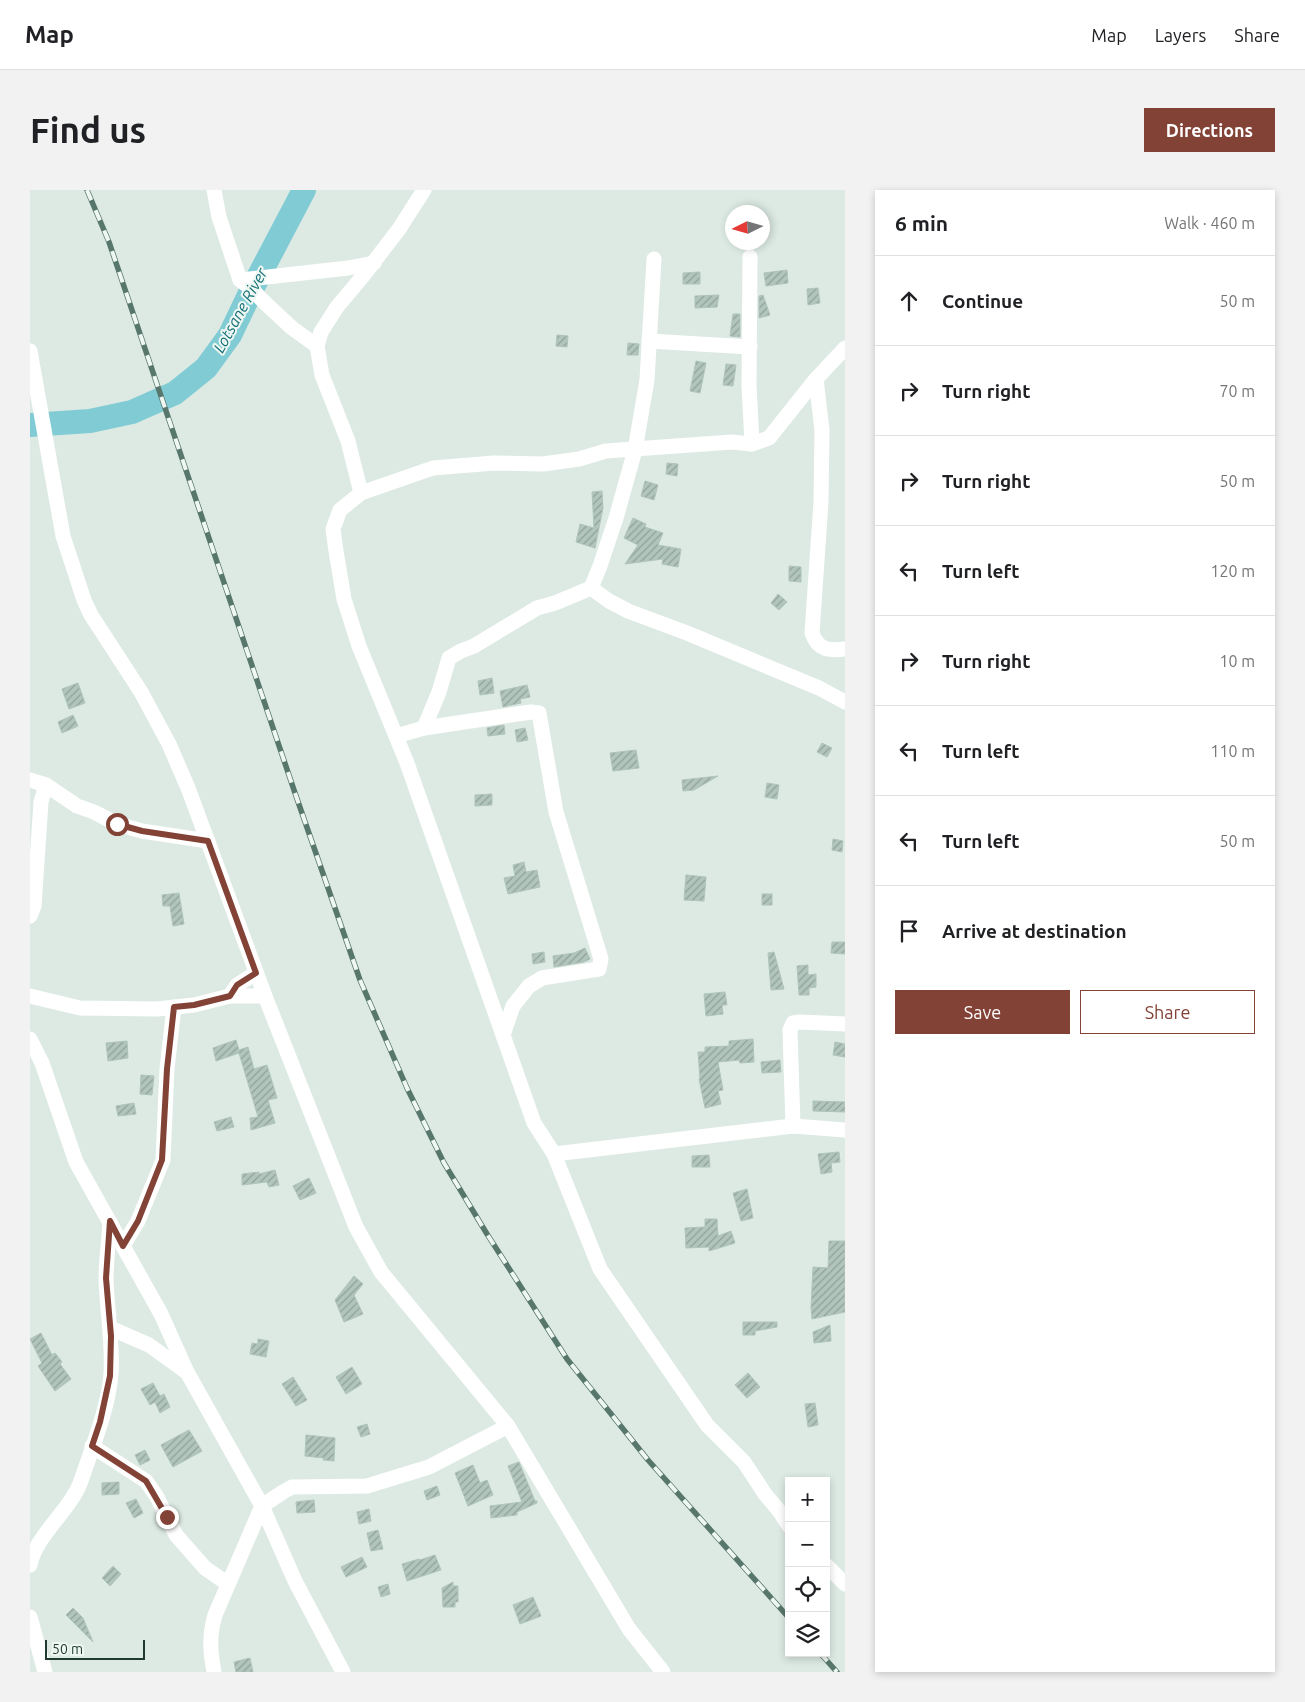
<!DOCTYPE html>
<meta charset="utf-8">
<style>
body{margin:0;font-family:Ubuntu,sans-serif;background:#f2f2f2;color:#202124}
.controls{position:absolute;right:15px;bottom:15px;display:grid;overflow:hidden;border-radius:0px;box-shadow:0 2px 8px #0003}
.controls button{width:45px;height:45px;display:grid;place-items:center;padding:0;border:0;border-bottom:1px solid #e0e0e0;background:#fff;color:#202124;font:25px sans-serif}
.compass{position:absolute;left:695px;top:15px;width:45px;height:45px;border-radius:50%;background:#fff;box-shadow:0 2px 8px #0003;rotate:265deg}
.scale{position:absolute;left:15px;bottom:12px;width:100px;box-sizing:border-box;padding-left:5px;border:2px solid #1e3a31;border-top:0;font-size:14px;line-height:18px;white-space:nowrap;color:#1e3a31;-webkit-text-stroke:4px #eef7f2;paint-order:stroke}
.stop{position:absolute;width:15px;height:15px;margin:-11px;border:4px solid #834236;border-radius:50%;background:#fff}
.stop.end{background:#834236;border-color:#fff;box-shadow:0 1px 5px #0008}
.list{margin:0;padding:0;list-style:none}
h2{display:flex;justify-content:space-between;align-items:center;height:65px;margin:0;padding:0 20px;font-size:21px}
h2 small{font-size:16px;font-weight:400;color:#757577}
.list li{display:grid;grid-template-columns:32px 1fr auto;gap:15px;align-items:center;box-sizing:border-box;height:90px;padding:0 20px;border-top:1px solid #e0e0e0}
.list b{display:block;font-size:19px;white-space:nowrap}
.list em{font-size:16px;font-style:normal;color:#757577}
.actions{display:flex;gap:10px;padding:15px 20px}
.actions a{flex:1;padding:11px 0;border:1px solid #834236;border-radius:0px;text-align:center;font-size:18px;color:#834236}
.actions .main{background:#834236;color:#fff}
.icon{flex:none;width:28px;height:28px;fill:none;stroke:currentColor;stroke-width:2;stroke-linecap:round;stroke-linejoin:round}
.map{position:relative;flex:none;width:815px;height:1482px;overflow:hidden;border-radius:0px}
header{display:flex;align-items:center;gap:30px;box-sizing:border-box;height:70px;padding:0 25px;background:#fff;border-bottom:1px solid #e0e0e0}
header strong{font-size:24px}
nav{display:flex;gap:28px;margin-inline-start:auto;font-size:18px}
.intro{display:flex;align-items:center;justify-content:space-between;box-sizing:border-box;height:120px;padding:0 30px}
h1{margin:0;font-size:35px}
.button{padding:12px 22px;border-radius:0px;background:#834236;color:#fff;font-size:18px;font-weight:700}
main{display:flex;gap:30px;padding:0 30px}
aside{flex:1;background:#fff;border-radius:0px;box-shadow:0 2px 8px #0003}
.map>svg:first-child{display:block}
.lines{fill:none;stroke-linecap:round;stroke-linejoin:round}
.river{stroke:#81ccd4;stroke-width:24}
.building{fill:url(#building-hatch);stroke:#afc4ba}
.minor{stroke:#fff;stroke-width:15}
.rail-casing{stroke:#58776c;stroke-width:5.5}
.rail{stroke:#eef7f2;stroke-width:4;stroke-dasharray:11;stroke-linecap:butt}
.route{stroke:#834236;stroke-width:6}
.labels{text-anchor:middle;stroke-width:4;stroke-linejoin:round;paint-order:stroke}
.water-label{font-size:16px;font-style:italic;fill:#156f79;stroke:#eef7f2}
</style>
<header>
<strong>Map</strong>
<nav><a>Map</a><a>Layers</a><a>Share</a></nav>
</header>
<div class="intro"><h1>Find us</h1><a class="button">Directions</a></div>
<main>
<div class="map">
<svg width="815" height="1482" viewBox="0 0 815 1482">
<defs>
<pattern id="building-hatch" width="6" height="6" patternUnits="userSpaceOnUse" patternTransform="scale(1.25)"><rect width="6" height="6" fill="#b2c5bc"/><path d="M-1 1l2-2M0 6l6-6M5 7l2-2" fill="none" stroke="#90a199"/></pattern>
</defs>
<rect width="100%" height="100%" fill="#ddeae4"/>
<g class="lines">
<polyline class="river" points="0,235 60,231 102,222 145,203 176,178 200,145 222,99 274,0"/>
</g>
<g class="building">
<polygon points="757,80 758,93 736,96 734,83"/>
<polygon points="670,82 670,94 653,94 653,83"/>
<polygon points="788,98 790,113 778,115 777,99"/>
<polygon points="689,105 687,117 665,118 665,106"/>
<polygon points="733,105 740,125 729,128 729,106"/>
<polygon points="703,124 710,124 710,147 700,146"/>
<polygon points="527,145 538,146 537,157 526,156"/>
<polygon points="598,153 609,154 608,165 597,165"/>
<polygon points="666,171 676,173 670,203 660,201"/>
<polygon points="696,174 706,175 703,196 693,195"/>
<polygon points="637,273 648,274 647,286 636,284"/>
<polygon points="615,291 628,295 624,310 611,306"/>
<polygon points="572,301 573,318 565,358 546,352 550,334 564,338 562,302"/>
<polygon points="603,328 616,334 615,337 633,343 628,355 651,359 648,377 632,374 633,369 595,374 608,355 594,348"/>
<polygon points="759,376 771,377 771,392 759,391"/>
<polygon points="748,404 757,412 749,420 741,413"/>
<polygon points="462,488 464,503 450,505 448,491"/>
<polygon points="48,493 55,513 39,519 32,499"/>
<polygon points="497,495 500,507 490,509 491,513 473,517 470,501"/>
<polygon points="43,525 48,536 32,543 28,532"/>
<polygon points="474,535 475,544 458,546 457,538"/>
<polygon points="495,538 498,550 487,552 485,540"/>
<polygon points="792,553 802,558 797,567 787,562"/>
<polygon points="606,560 609,578 583,581 580,563"/>
<polygon points="688,586 664,600 653,601 652,590"/>
<polygon points="737,593 749,595 747,609 735,607"/>
<polygon points="462,604 462,615 445,616 445,605"/>
<polygon points="803,649 813,651 812,662 802,660"/>
<polygon points="494,672 496,682 507,680 510,697 478,704 474,688 485,686 483,675"/>
<polygon points="656,685 676,687 674,711 654,710"/>
<polygon points="149,703 154,734 143,736 140,716 133,716 132,705"/>
<rect x="732" y="704" width="10" height="11"/>
<polygon points="802,752 815,752 815,764 801,763"/>
<polygon points="555,758 560,769 554,772 524,777 523,766 544,763"/>
<polygon points="514,762 515,772 503,774 502,764"/>
<polygon points="744,762 754,799 741,800 738,763"/>
<polygon points="778,775 778,785 786,784 786,797 779,798 779,805 769,805 767,776"/>
<polygon points="695,802 697,815 692,815 693,824 676,826 674,804"/>
<polygon points="723,849 724,872 710,873 709,870 688,872 693,900 688,901 691,914 675,918 669,889 670,889 668,862 675,862 675,857 699,856 699,851"/>
<polygon points="206,850 209,860 218,857 224,879 237,875 247,908 238,910 245,933 221,940 220,928 228,927 209,863 186,871 183,858"/>
<polygon points="97,851 98,868 78,871 76,853"/>
<polygon points="805,852 815,854 815,867 803,865"/>
<polygon points="750,870 751,882 732,883 731,872"/>
<polygon points="111,885 124,886 122,905 110,904"/>
<polygon points="783,911 815,912 815,922 783,921"/>
<polygon points="104,913 106,924 88,926 86,916"/>
<polygon points="201,927 204,937 187,941 184,932"/>
<polygon points="809,962 810,972 801,973 802,982 791,984 788,964"/>
<polygon points="679,965 680,977 662,977 662,966"/>
<polygon points="245,980 249,995 239,997 237,992 212,995 212,984 229,982 229,984"/>
<polygon points="279,988 286,1003 270,1010 263,996"/>
<polygon points="717,999 723,1028 711,1031 703,1003"/>
<polygon points="675,1029 687,1029 688,1046 701,1041 705,1053 679,1061 679,1057 656,1058 655,1038 675,1037"/>
<polygon points="799,1051 815,1051 815,1122 782,1129 781,1118 783,1077 798,1078"/>
<polygon points="324,1086 333,1094 324,1105 333,1124 314,1132 305,1110"/>
<polygon points="713,1132 747,1132 747,1137 725,1141 725,1145 713,1145"/>
<polygon points="800,1135 801,1151 784,1153 783,1142"/>
<polygon points="11,1143 22,1165 25,1163 32,1172 30,1174 41,1189 25,1201 8,1176 12,1173 0,1149"/>
<polygon points="228,1149 239,1151 236,1167 220,1164 222,1153 228,1154"/>
<polygon points="322,1177 332,1194 316,1204 306,1187"/>
<polygon points="718,1183 730,1197 717,1208 705,1195"/>
<polygon points="263,1187 277,1210 266,1216 252,1194"/>
<polygon points="123,1193 130,1206 134,1204 140,1217 130,1223 125,1212 120,1215 111,1199"/>
<polygon points="785,1213 788,1235 778,1237 775,1214"/>
<polygon points="337,1234 340,1244 331,1247 327,1237"/>
<polygon points="159,1240 172,1261 143,1277 131,1255"/>
<polygon points="276,1245 305,1248 304,1271 293,1270 294,1268 275,1266"/>
<polygon points="115,1260 120,1270 110,1275 105,1265"/>
<polygon points="489,1272 505,1311 507,1311 507,1313 487,1322 487,1325 461,1328 460,1316 492,1312 478,1276"/>
<polygon points="443,1275 450,1293 457,1290 463,1305 438,1316 425,1283"/>
<polygon points="89,1292 89,1304 72,1305 72,1293"/>
<polygon points="407,1296 410,1305 397,1310 394,1301"/>
<polygon points="106,1309 113,1323 104,1328 96,1313"/>
<polygon points="284,1310 285,1322 267,1323 266,1312"/>
<polygon points="339,1319 341,1331 329,1334 327,1322"/>
<polygon points="348,1340 353,1359 341,1361 337,1343"/>
<polygon points="405,1365 411,1380 377,1391 372,1374 389,1369 390,1370"/>
<polygon points="332,1367 337,1377 316,1387 311,1377"/>
<polygon points="83,1376 91,1384 80,1396 72,1388"/>
<polygon points="423,1392 423,1396 428,1396 428,1412 425,1412 425,1417 413,1417 412,1398"/>
<polygon points="358,1394 360,1404 351,1407 348,1397"/>
<polygon points="503,1407 511,1426 490,1434 483,1415"/>
<polygon points="43,1418 53,1428 63,1452 36,1425"/>
<polygon points="220,1468 223,1482 206,1482 204,1472"/>
</g>
<g class="lines">
<g class="minor">
<polyline points="184,0 189,27 210,90 222,99 233,111 262,138 287,156"/>
<polyline points="720,67 719,195 722,254"/>
<polyline points="210,90 318,78 344,73"/>
<polyline points="619,151 720,157"/>
<polyline points="0,161 33,346 54,410 61,425 111,502 139,554 158,598 235,806 326,1037 351,1082 478,1236 599,1439 633,1482"/>
<path d="M786,189L792,240L791,312L782,443C788,460 798,461 815,459"/>
<polyline points="331,303 318,251 292,185 287,156 291,142 307,117 333,86 369,39 394,0"/>
<polyline points="561,398 579,411 598,421 657,443 789,498 815,512"/>
<polyline points="394,538 409,502 419,468 431,461 444,456 507,418 525,413 561,398 570,376 586,328 605,260 617,190 624,69"/>
<polyline points="366,546 394,538 501,522 509,523 526,622 571,769 569,779 512,788 499,796 483,816 473,845"/>
<polyline points="0,590 16,595 47,616 64,622 87,634 112,641 178,651"/>
<polyline points="0,726 4,716 11,612 16,595"/>
<polyline points="0,806 50,818 127,819 164,815 200,806 235,806"/>
<polyline points="200,806 207,795 226,783"/>
<polyline points="0,849 12,873 46,972 131,1124 157,1182 232,1316 265,1391 313,1482"/>
<polyline points="763,936 760,840 763,833 770,832 815,834"/>
<polyline points="524,964 763,936 815,940"/>
<polyline points="93,1056 108,1031 133,970 137,879 144,817"/>
<polyline points="80,1138 119,1155 155,1181"/>
<polyline points="62,1256 116,1291 127,1307 146,1345 175,1378 198,1394"/>
<polyline points="759,1336 750,1322 735,1304 714,1272 677,1235 570,1079 524,964 504,933 377,573 329,456 314,409 306,361 303,339 310,320 331,303 403,278 464,273 513,274 549,269 576,261 702,252 722,254 739,248 786,189 815,158"/>
<path d="M0,1375C6,1344 42,1320 52,1288C63,1255 78,1219 81,1184C83,1152 77,1121 76,1089C76,1070 79,1051 80,1032"/>
<polyline points="796,1375 815,1394"/>
<polyline points="0,1427 15,1482"/>
<path d="M184,1482C180,1460 179,1446 185,1425L232,1316L253,1302L262,1297L337,1296L399,1277L478,1236"/>
</g>
<defs>
<g id="rail">
<polyline points="57,0 79,52 265,603 330,790 377,898 414,973 457,1044 537,1169 618,1270 759,1428"/>
<polyline points="790,1463 807,1482"/>
</g>
</defs>
<use href="#rail" class="rail-casing"/>
<use href="#rail" class="rail"/>
</g>
<g class="lines">
<polyline class="route" points="87,634 112,641 178,651 226,783 207,795 200,806 164,815 144,817 137,879 132,970 108,1031 93,1056 80,1031 76,1088 81,1146 80,1186 70,1232 62,1256 116,1291 137,1327"/>
</g>
<g class="labels">
<g class="water-label">
<text transform="translate(210 120) rotate(-61)" y="6">Lotsane River</text>
</g>
</g>
</svg>
<div class="controls">
<button>+</button>
<button>−</button>
<button><svg class="icon" aria-label="locate" viewBox="0 0 24 24"><circle cx="12" cy="12" r="6"/><path d="M12 2v4M12 18v4M2 12h4M18 12h4"/></svg></button>
<button><svg class="icon" aria-label="layers" viewBox="0 0 24 24"><path d="M12 4l9 5-9 5-9-5zM3 14l9 5 9-5"/></svg></button>
</div>
<svg class="compass" viewBox="-18 -18 36 36"><path d="M0-13l5 13h-10z" fill="#e53935"/><path d="M0 13l5-13h-10z" fill="#757577"/></svg>
<div class="scale">50 m</div>
<div class="stop" style="left:87px;top:634px"></div>
<div class="stop end" style="left:137px;top:1327px"></div>
</div>
<aside>
<h2>6 min<small>Walk · 460 m</small></h2>
<ul class="list">
<li><svg class="icon" aria-label="ahead" viewBox="0 0 24 24"><path d="M12 20V5M6 11l6-6 6 6"/></svg><div><b>Continue</b></div><em>50 m</em></li>
<li><svg class="icon" aria-label="right" viewBox="0 0 24 24"><path d="M7 20v-9h11M14 6l5 5-5 5"/></svg><div><b>Turn right</b></div><em>70 m</em></li>
<li><svg class="icon" aria-label="right" viewBox="0 0 24 24"><path d="M7 20v-9h11M14 6l5 5-5 5"/></svg><div><b>Turn right</b></div><em>50 m</em></li>
<li><svg class="icon" aria-label="left" viewBox="0 0 24 24"><path d="M17 20v-9H6M10 6l-5 5 5 5"/></svg><div><b>Turn left</b></div><em>120 m</em></li>
<li><svg class="icon" aria-label="right" viewBox="0 0 24 24"><path d="M7 20v-9h11M14 6l5 5-5 5"/></svg><div><b>Turn right</b></div><em>10 m</em></li>
<li><svg class="icon" aria-label="left" viewBox="0 0 24 24"><path d="M17 20v-9H6M10 6l-5 5 5 5"/></svg><div><b>Turn left</b></div><em>110 m</em></li>
<li><svg class="icon" aria-label="left" viewBox="0 0 24 24"><path d="M17 20v-9H6M10 6l-5 5 5 5"/></svg><div><b>Turn left</b></div><em>50 m</em></li>
<li><svg class="icon" aria-label="arrive" viewBox="0 0 24 24"><path d="M6 21V4h12l-3 4 3 4H6"/></svg><div><b>Arrive at destination</b></div></li>
</ul>
<div class="actions"><a class="main">Save</a><a>Share</a></div>
</aside>
</main>
